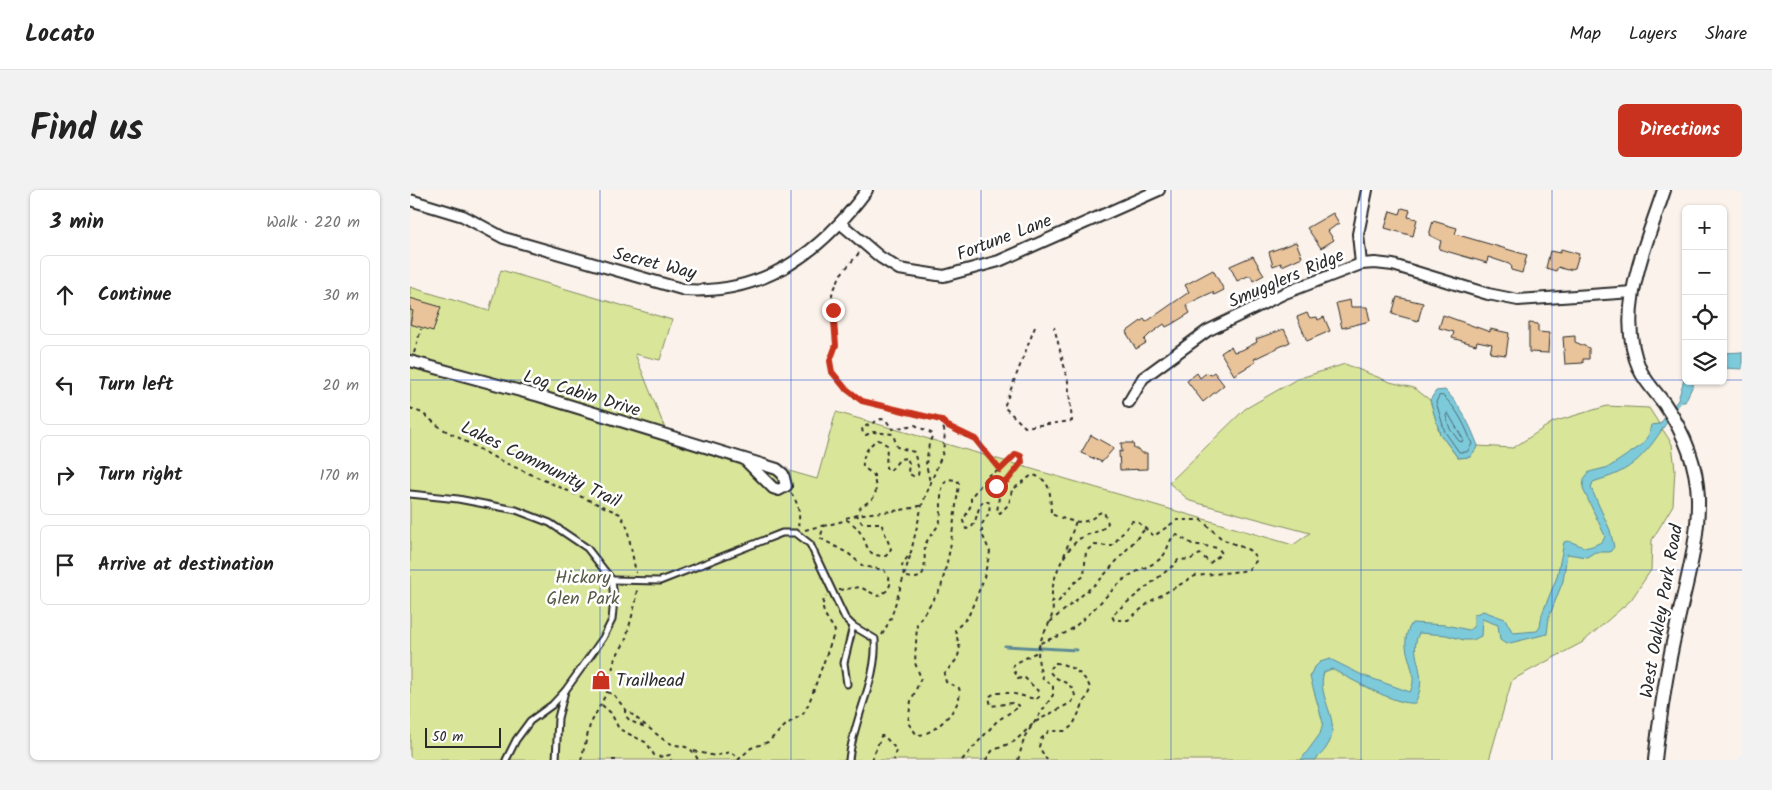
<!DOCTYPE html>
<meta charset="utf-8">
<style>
body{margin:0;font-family:Kalam,sans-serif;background:#f2f2f2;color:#222}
.controls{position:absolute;right:15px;top:15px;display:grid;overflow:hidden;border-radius:8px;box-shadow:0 1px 4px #0004}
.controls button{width:45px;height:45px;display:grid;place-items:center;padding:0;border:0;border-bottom:1px solid #e0e0e0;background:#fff;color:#222;font:25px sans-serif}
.scale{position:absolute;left:15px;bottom:12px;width:76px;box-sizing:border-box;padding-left:5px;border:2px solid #2b2b2b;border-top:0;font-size:14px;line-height:18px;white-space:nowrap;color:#2b2b2b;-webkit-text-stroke:4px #fff;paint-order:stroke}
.stop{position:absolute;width:15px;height:15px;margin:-11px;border:4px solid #c8321e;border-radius:50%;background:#fff}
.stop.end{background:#c8321e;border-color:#fff;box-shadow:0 1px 5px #0008}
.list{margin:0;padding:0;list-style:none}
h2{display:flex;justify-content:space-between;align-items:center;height:65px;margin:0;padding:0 20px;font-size:21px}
h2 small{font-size:16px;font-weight:400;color:#767676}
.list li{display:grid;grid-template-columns:32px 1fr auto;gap:15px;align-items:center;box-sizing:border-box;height:80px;margin:0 10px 10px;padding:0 10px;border:1px solid #e0e0e0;border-radius:8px}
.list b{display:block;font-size:19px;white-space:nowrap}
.list em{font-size:16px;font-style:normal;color:#767676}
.icon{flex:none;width:28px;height:28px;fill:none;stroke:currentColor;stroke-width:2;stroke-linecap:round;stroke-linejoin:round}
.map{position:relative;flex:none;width:1332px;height:570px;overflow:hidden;border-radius:8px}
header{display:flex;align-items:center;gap:30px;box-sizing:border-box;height:70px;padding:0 25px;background:#fff;border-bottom:1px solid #e0e0e0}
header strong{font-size:24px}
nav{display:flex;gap:28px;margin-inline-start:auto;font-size:18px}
.intro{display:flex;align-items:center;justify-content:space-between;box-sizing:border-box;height:120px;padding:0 30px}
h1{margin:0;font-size:35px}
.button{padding:12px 22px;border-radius:8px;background:#c8321e;color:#fff;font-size:18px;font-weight:700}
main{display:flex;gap:30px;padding:0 30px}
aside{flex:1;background:#fff;border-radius:8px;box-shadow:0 1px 4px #0004}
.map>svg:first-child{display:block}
.green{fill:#d9e699;stroke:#828862}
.water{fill:#7dcadb;stroke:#5c8a95}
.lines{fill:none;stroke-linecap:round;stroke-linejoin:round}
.shore{stroke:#4c6b71;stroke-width:1}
.stream{stroke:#5c8a95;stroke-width:3}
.building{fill:#e9c39a;stroke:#2b2b2b}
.service-casing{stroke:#2b2b2b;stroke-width:9}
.minor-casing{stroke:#2b2b2b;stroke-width:14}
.tertiary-casing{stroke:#2b2b2b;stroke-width:16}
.path{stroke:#2b2b2b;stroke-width:2;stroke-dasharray:4 4;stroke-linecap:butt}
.service{stroke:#fff;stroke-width:5}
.minor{stroke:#fff;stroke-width:10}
.tertiary{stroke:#fff;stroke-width:12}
.route{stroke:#c8321e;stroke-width:6}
.grid{fill:none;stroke:#1d4ed8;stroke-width:1;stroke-opacity:0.55}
.labels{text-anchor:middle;stroke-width:5;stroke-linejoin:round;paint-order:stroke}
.street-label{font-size:18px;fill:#2b2b2b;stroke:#fff}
.park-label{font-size:18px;fill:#565a46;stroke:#fff}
.poi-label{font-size:18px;fill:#2b2b2b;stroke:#fff;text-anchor:start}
</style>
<header>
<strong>Locato</strong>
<nav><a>Map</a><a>Layers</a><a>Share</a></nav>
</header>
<div class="intro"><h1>Find us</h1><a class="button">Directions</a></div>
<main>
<aside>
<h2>3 min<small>Walk · 220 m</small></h2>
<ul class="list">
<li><svg class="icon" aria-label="ahead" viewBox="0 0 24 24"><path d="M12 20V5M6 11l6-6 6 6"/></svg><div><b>Continue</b></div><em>30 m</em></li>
<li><svg class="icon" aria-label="left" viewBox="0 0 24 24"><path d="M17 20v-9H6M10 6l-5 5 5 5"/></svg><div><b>Turn left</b></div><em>20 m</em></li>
<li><svg class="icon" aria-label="right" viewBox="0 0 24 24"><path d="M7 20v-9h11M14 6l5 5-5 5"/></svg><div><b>Turn right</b></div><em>170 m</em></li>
<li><svg class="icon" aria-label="arrive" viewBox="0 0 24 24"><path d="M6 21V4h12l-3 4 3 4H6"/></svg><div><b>Arrive at destination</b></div></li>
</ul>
</aside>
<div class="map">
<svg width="1332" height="570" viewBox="0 0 1332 570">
<rect width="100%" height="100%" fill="#fbf3eb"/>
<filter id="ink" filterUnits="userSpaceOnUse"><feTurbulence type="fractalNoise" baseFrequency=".02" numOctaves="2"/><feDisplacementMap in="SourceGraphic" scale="10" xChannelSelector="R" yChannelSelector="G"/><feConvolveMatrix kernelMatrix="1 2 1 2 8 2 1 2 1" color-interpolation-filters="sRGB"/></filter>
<g filter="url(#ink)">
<polygon class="green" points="91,80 262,130 250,170 225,164 258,246 407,289 426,222 883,355 900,343 780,311 759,293 835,219 887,189 935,174 980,192 1004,198 1020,210 1030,244 1048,268 1060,267 1068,256 1103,258 1143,232 1197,216 1239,218 1262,254 1265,279 1263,315 1242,350 1241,380 1221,410 1173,452 1102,490 1079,570 0,570 0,97 79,121"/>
<g class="water">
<polygon points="1332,162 1332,179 1313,178 1313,163"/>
<path d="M1275,186L1276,191H1285L1275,212H1271C1251,238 1239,268 1208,283C1200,287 1191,289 1183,292L1181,298L1200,340L1204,357L1200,362H1185L1177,367L1157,364L1153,391L1139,427L1137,444L1096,454L1090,450L1088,435L1072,429L1071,446L1063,450H1054L1036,445L1009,443C997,467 1021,482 1005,513C987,516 939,488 922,479L914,482C905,508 935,532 916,558C913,563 909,566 905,570H891L910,544L913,533L900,487L903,479L910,472L920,469L952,485L1000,502C1012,479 984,459 1002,433L1036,435L1059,440L1064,436V425L1073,421L1095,429L1103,443L1127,441L1130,437L1132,424L1147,387L1154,352L1158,351C1176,356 1172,362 1193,351L1195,346L1173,299L1174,289L1179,282L1199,277L1232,255L1239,244L1241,235L1250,234L1268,210Z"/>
<path d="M1035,200C1051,216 1060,235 1068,256L1060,267L1048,268L1030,244L1020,210L1026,201Z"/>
</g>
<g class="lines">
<g class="shore">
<path d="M1033,206C1047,218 1056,237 1062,254L1057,262H1049L1035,242L1026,212L1029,206Z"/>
<polygon points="1038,223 1053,249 1052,252 1049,251 1040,239 1036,226"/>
</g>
<polyline class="stream" points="595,456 667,460"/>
</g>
<g class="building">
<polygon points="992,18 1000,20 998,27 1007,29 1003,46 975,38 980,21 990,24"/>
<polygon points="923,23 929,33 918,41 924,50 911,58 897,38"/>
<polygon points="1023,31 1047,38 1045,44 1117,65 1112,83 1101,80 1102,77 1099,74 1078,67 1077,73 1029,59 1031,51 1019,45"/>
<polygon points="886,52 892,67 872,76 871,73 863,76 859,62"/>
<polygon points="1151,59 1169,64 1165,78 1157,80 1148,77 1146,81 1136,78 1140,61 1150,63"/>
<polygon points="843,66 854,85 843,91 841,86 838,86 827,91 820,76"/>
<polygon points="803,80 814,100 804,105 803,102 792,107 776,115 780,123 762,134 756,137 754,134 739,145 734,150 736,153 726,159 716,142 734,129 736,132 779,102 775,95"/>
<polygon points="987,107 1013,113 1008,131 982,124"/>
<polygon points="0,108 31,117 23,141 0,134 3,121 0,120"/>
<polygon points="940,110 941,117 957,117 960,131 932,138 926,113"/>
<polygon points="897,123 900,128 907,127 908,130 914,127 920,141 897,151 887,127"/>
<polygon points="1033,125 1080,142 1080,139 1099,143 1096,165 1080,163 1082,154 1067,151 1066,155 1042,148 1044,142 1029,138"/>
<polygon points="1119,133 1128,134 1128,142 1139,143 1138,163 1119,162"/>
<polygon points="874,139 880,152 844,169 846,172 824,185 811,163 821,156 824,162 832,160 847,152 846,149"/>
<polygon points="1165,146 1165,152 1179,158 1179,169 1173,169 1173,173 1155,174 1153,147"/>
<polygon points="804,182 814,195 793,212 777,191 787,183 790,188 795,184 798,183 800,185"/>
<polygon points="681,245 704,258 692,272 671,263"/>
<polygon points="711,253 723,253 724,259 728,259 731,263 737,263 737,279 710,280 709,261 712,262"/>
</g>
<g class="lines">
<defs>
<g id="service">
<polyline points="0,304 48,309 106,320 140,333 177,358 202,390 204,409 202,430 193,448 155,501 142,515 120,531 106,550 96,570"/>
<polyline points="202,390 250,391 372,343 386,343 400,354 435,428 443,436 434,473 437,494"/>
<polyline points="146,570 148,528 155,501"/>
<path d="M439,570C443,528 468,490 465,449L443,436"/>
</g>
<g id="minor">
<path d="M0,10L53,26L94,48L275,100C355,105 412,61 457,0"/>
<polyline points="430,33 470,67 489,79 534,86 589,71 749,0"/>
<polyline points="951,74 948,44 957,0"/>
<polyline points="0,171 129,206 367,279 373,284 376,296 369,300 363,298 334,269"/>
<polyline points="719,212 733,188 797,141 875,103 951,74 965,73 983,75 1078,104 1108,110 1223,102"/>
</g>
<path id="tertiary" d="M1245,570C1250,526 1256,482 1266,439C1275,396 1289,353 1288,308C1287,274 1273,241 1254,213C1246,203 1235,191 1230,180C1204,122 1236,56 1254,0"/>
</defs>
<use href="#service" class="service-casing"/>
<use href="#minor" class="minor-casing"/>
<use href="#tertiary" class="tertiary-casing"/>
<g class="path">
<polyline points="449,63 431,84 422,104 426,155 420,171 421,182 435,198 452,211 531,230 538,236 555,246 565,249 590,280"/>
<polyline points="625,137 594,217 615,237 662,231 658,191 644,137"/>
<polyline points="4,163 11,139"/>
<polyline points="0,218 12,223 31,238 91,271 210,324 217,337 226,383"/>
<path d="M531,230L535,243L533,262L512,315L501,362L492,375L494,386C521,395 513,371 515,357C517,346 528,340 530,330C533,317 527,298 538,289L547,290L549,294L540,359L531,398L507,434L505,473L511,488L501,511L498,533L507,545C524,546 555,515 549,498L536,492L534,484L547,469L550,459L545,440L558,427L573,391L580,362L572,344V334L579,323L580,313L574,310C566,319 568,330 561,338L556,339L553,331L561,315V307L570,296L577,286L590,280L606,264L612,267V271L598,290L586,296L589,307L587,322L590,323L599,314L602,300L622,285C643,289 640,307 641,324C652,328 669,336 681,329C687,326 687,322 694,322L698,333C692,342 684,342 674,346C655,356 640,390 642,411L648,412L664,393L674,386L676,361L684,355L702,356L722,331L729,333L744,346L767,330H791L812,349L839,360L846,367V371L839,379L832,381L785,386L741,411L718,430H704L702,426L709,419L764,375L768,370L781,369L790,364L800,373L812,363L808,358L782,354L767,345C757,348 760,361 750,369C739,378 722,381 711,392C694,407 676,430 657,442C648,447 638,449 629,454"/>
<path d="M381,303C388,312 391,325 388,336"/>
<path d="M436,328C461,320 487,324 512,315"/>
<polyline points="395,340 415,335"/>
<polyline points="654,366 666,331"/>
<path d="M429,400L450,397L468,406L478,400L481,392L474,380L453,376L439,364L410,348L414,336L437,330C442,333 448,338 451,344C459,355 454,366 476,366L481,359L471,333H452L447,325C449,313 461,314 465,305C467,299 464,290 464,285L453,277C452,266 457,258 465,251L469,250L477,255L476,278L480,281L490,269L497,268L499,273L498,283L503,286L508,285L509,280L504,262L487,257L483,244L463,242L456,245L453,244L452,238L471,229L476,230L482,239L505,235L523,244L519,254L516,274L520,292"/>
<polyline points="640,432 689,391 735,339"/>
<polyline points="472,445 481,428 501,363"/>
<path d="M197,502L204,505L215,519L254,550C268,560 279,550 288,570"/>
<polyline points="192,515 201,523 209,539 237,553 244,565 248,567 260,565 261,570"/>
<path d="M215,519C214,532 227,533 237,538"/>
<polyline points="284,561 305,566 320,562 328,567"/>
<polyline points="171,570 180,535 197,502 205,468 215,452 226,411 227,398"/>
<polyline points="202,570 206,570"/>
<path d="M328,570L341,558L358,552L377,534L393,524L399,513L425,441C419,429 407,420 416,406"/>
<polyline points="462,570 471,546 474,546 486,559 484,570"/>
<path d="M552,570L587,531L610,516L602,513L581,516L579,507C590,497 613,507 626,509L629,507L628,501L614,487L608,489L603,478L605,473C614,470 621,464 628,462"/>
<path d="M576,570L582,561L605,551L625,532L662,512L665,506C662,489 645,493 639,480L644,473C656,472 680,487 680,500L663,535L656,541H639L631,549L629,557L637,570"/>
<path d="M608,570L615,546L643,505V495L633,489C629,477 626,466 630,453C634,439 646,428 642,412"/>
</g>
<use href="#service" class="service"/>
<use href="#minor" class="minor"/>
<use href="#tertiary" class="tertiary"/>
</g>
</g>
<g class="lines" filter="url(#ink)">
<polyline class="route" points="423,120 426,155 420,171 422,182 435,198 452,211 531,230 538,236 565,249 590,280 606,264 611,266 612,272 598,290 586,296"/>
</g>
<path class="grid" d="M190,0V570M381,0V570M571,0V570M761,0V570M951,0V570M1142,0V570M0,190H1276M1313,190H1332M0,380H1332"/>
<defs>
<symbol id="shop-bare" viewBox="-9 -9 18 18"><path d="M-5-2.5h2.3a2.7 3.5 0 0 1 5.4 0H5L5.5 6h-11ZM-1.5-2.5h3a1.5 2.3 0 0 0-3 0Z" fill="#c8321e" stroke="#fff" stroke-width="2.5" paint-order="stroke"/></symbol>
</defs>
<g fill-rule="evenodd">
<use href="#shop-bare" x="177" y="476" width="28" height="28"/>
</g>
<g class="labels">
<g class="street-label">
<text transform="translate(594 47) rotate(-21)" y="6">Fortune Lane</text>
<text transform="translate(245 73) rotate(14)" y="6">Secret Way</text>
<text transform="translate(876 88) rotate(-23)" y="6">Smugglers Ridge</text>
<text transform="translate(172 203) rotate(17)" y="6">Log Cabin Drive</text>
<text transform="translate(131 274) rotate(26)" y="6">Lakes Community Trail</text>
<text transform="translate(1251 421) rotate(-80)" y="6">West Oakley Park Road</text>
</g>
<g class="park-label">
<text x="173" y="393">Hickory<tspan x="173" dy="21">Glen Park</tspan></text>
</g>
<g class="poi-label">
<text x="206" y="496">Trailhead</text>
</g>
</g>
</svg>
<div class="controls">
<button>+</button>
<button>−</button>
<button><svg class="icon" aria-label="locate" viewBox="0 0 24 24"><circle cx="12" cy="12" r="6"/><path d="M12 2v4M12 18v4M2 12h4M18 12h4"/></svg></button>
<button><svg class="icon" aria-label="layers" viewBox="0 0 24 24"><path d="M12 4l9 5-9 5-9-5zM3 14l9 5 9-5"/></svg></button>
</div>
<div class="scale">50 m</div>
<div class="stop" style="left:586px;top:296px"></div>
<div class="stop end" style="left:423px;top:120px"></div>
</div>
</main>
